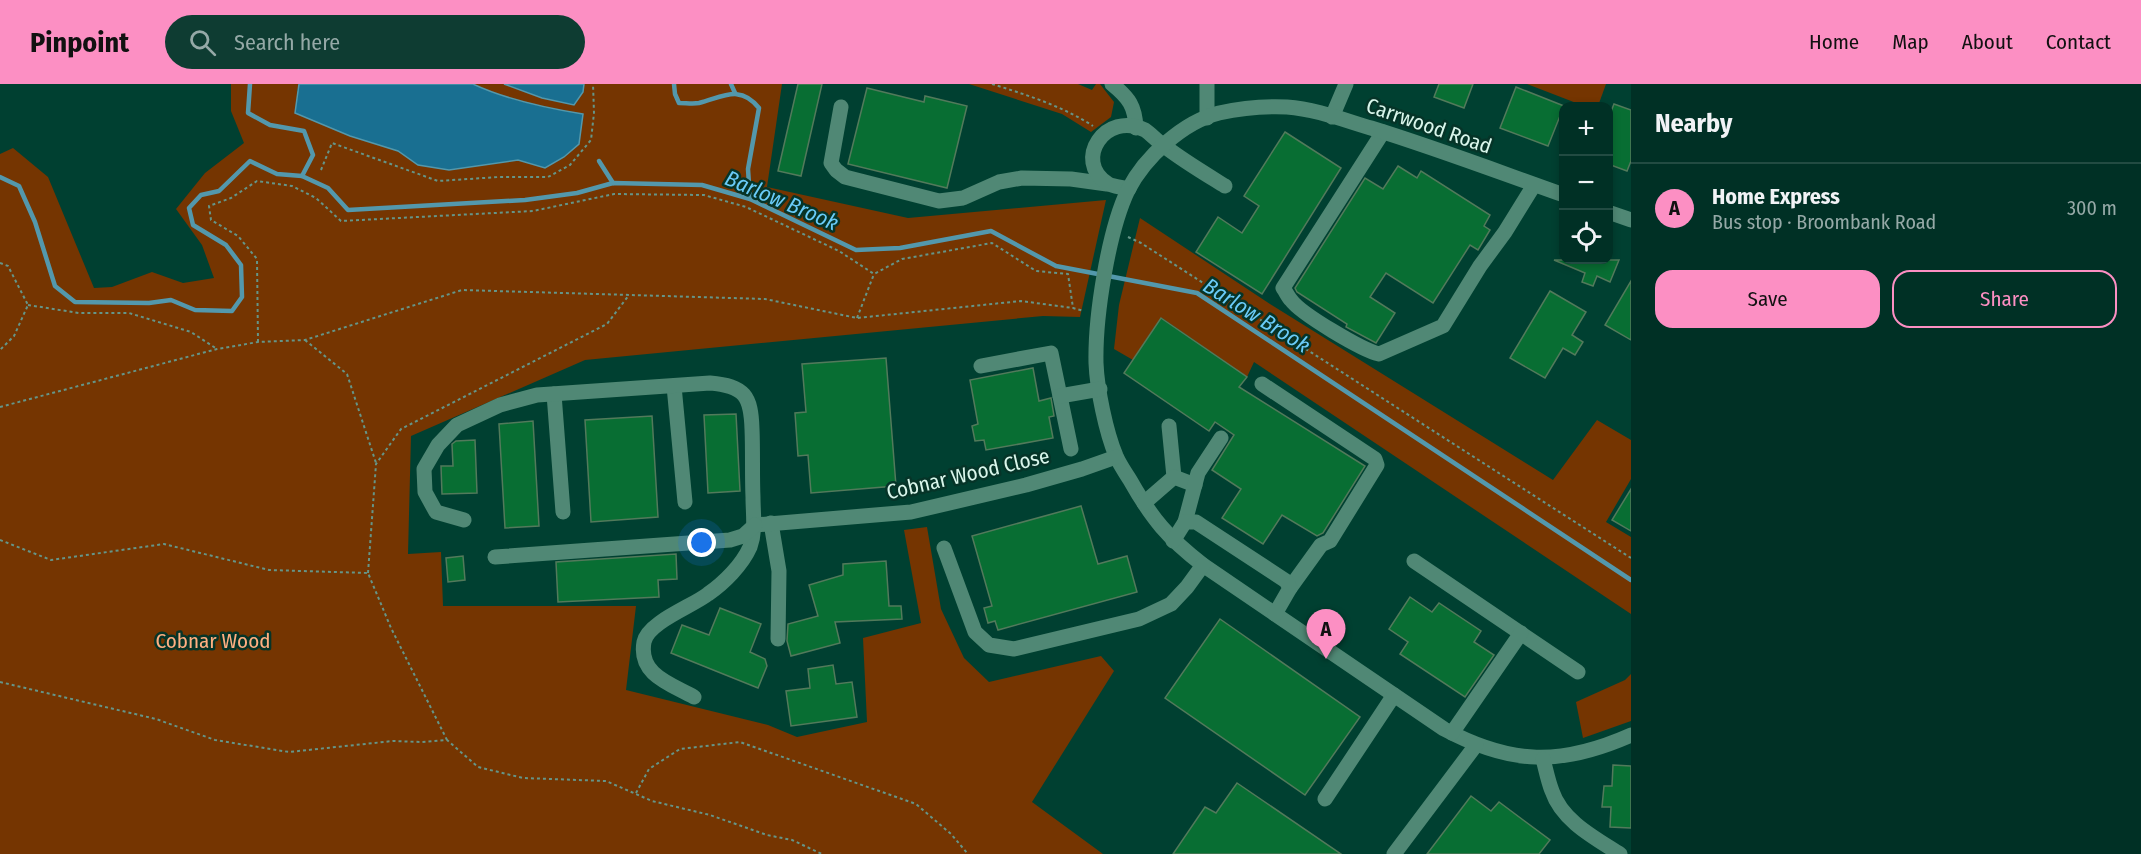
<!DOCTYPE html>
<meta charset="utf-8">
<style>
body{margin:0;font-family:"Fira Sans Condensed",sans-serif;background:#0e3c32;color:#f1f3f6}
.controls{position:absolute;right:18px;top:18px;display:grid;overflow:hidden;border-radius:12px;box-shadow:0 3px 9px #0003}
.controls button{width:54px;height:54px;display:grid;place-items:center;padding:0;border:0;border-bottom:2px solid #224b42;background:#003025;color:#f1f3f6;font:30px sans-serif}
.you{position:absolute;left:702px;top:459px;width:21px;height:21px;margin:-15px;border:4px solid #fff;border-radius:50%;background:#1a73e8;box-shadow:0 0 0 9px #1a73e833}
.badge{display:grid;place-items:center;width:39px;height:39px;border-radius:50%;background:#fc8fc3;color:#111;font-size:20px;font-weight:700}
.pin{position:absolute;translate:-50% -50px;filter:drop-shadow(0 2px 3px #0008)}
.pin::after{content:'';position:absolute;top:32px;width:21px;height:18px;background:inherit;clip-path:polygon(0 0,100% 0,50% 100%)}
.list{margin:0;padding:0;list-style:none}
h2{display:flex;justify-content:space-between;align-items:center;height:78px;margin:0;padding:0 24px;font-size:26px}
h2 small{font-size:20px;font-weight:400;color:#95a9a7}
.list li{display:grid;grid-template-columns:39px 1fr auto;gap:18px;align-items:center;box-sizing:border-box;height:90px;padding:0 24px;border-top:2px solid #224b42}
.list b{display:block;font-size:22px;white-space:nowrap}
.list p{margin:0;font-size:20px;white-space:nowrap;color:#95a9a7}
.list em{font-size:20px;font-style:normal;color:#95a9a7}
.actions{display:flex;gap:12px;padding:18px 24px}
.actions a{flex:1;padding:14px 0;border:2px solid #fc8fc3;border-radius:18px;text-align:center;font-size:21px;color:#fc8fc3}
.actions .main{background:#fc8fc3;color:#111}
.icon{flex:none;width:33px;height:33px;fill:none;stroke:currentColor;stroke-width:2;stroke-linecap:round;stroke-linejoin:round}
.map{position:relative;flex:none;width:1631px;height:770px;overflow:hidden}
header{display:flex;align-items:center;gap:36px;box-sizing:border-box;height:84px;padding:0 30px;background:#fc8fc3;color:#111}
header strong{font-size:28px}
nav{display:flex;gap:33px;margin-inline-start:auto;font-size:21px}
.search{width:420px;height:54px;background:#0e3c32;display:flex;align-items:center;gap:15px;box-sizing:border-box;padding:0 21px;border-radius:33px;color:#95a9a7;font-size:22px}
main{display:flex}
aside{flex:1;background:#003025}
.map>svg:first-child{display:block}
.green{fill:#753501}
.water{fill:#196f91;stroke:#5398ac;stroke-width:1.5}
.lines{fill:none;stroke-linecap:round;stroke-linejoin:round}
.stream{stroke:#5398ac;stroke-width:4.5}
.building{fill:#086e33;stroke:#527a5b;stroke-width:1.5}
.path{stroke:#659588;stroke-width:2;stroke-dasharray:3 3;stroke-linecap:butt}
.minor{stroke:#508875;stroke-width:15}
.labels{text-anchor:middle;stroke-width:5;stroke-linejoin:round;paint-order:stroke}
.street-label{font-size:21px;fill:#d9f6eb;stroke:#063428}
.park-label{font-size:21px;fill:#ffaf81;stroke:#063428}
.water-label{font-size:22px;font-style:italic;fill:#6acbf8;stroke:#063428}
</style>
<header>
<strong>Pinpoint</strong>
<div class="search"><svg class="icon" aria-label="search" viewBox="0 0 24 24"><circle cx="10" cy="10" r="6"/><path d="M15 15l6 6"/></svg>Search here</div>
<nav><a>Home</a><a>Map</a><a>About</a><a>Contact</a></nav>
</header>
<main>
<div class="map">
<svg width="1631" height="770" viewBox="0 0 1631 770">
<rect width="100%" height="100%" fill="#004031"/>
<g class="green">
<path d="M231,0H299L297,7L350,52L398,67L418,81L493,80L518,76L545,84L583,30C546,24 507,16 473,0H504L542,14L574,21L583,8L584,0H782L767,103L908,134L1106,116L1080,233L1043,232L585,276L411,352L408,470L441,468L443,522H636L626,606L768,641L797,653L867,638L863,554L921,539L904,446L927,443L941,525L964,574L989,598L1101,572L1114,587L1032,718L1103,770H0V70L13,64L48,93L94,204L112,203L152,188L183,199L214,194L202,161L176,125L205,89L244,59L231,27Z"/>
<polygon points="969,0 1078,0 1092,6 1096,0 1100,0 1114,18 1111,33 1091,48 1062,30"/>
<polygon points="1527,0 1606,0 1598,22 1584,22"/>
<polygon points="1140,134 1270,220 1553,396 1597,336 1631,356 1631,395 1606,438 1631,453 1631,530 1254,278 1247,293 1162,234 1133,276 1114,265 1119,221"/>
<polygon points="1631,590 1631,637 1583,654 1576,618 1625,596"/>
</g>
<g class="water">
<path d="M299,0H473C507,16 546,24 583,30L579,60L564,73L545,84L518,76L449,86L418,81L398,67L350,52L295,29Z"/>
<polygon points="504,0 584,0 583,8 574,21 542,14"/>
</g>
<g class="lines">
<g class="stream">
<polyline points="250,0 248,29 270,41 304,47 313,71 302,92"/>
<path d="M674,0L675,10L679,19C686,19 693,20 699,19C723,13 740,0 759,24L748,85L750,115"/>
<polyline points="731,0 735,9"/>
<polyline points="599,77 613,99"/>
<polyline points="0,93 19,102 35,138 55,202 75,218 149,219 171,216 195,226 232,227 242,213 241,181 226,161 193,141 189,124 201,111 219,107 250,77 277,90 302,92 328,104 348,126 525,116 577,109 613,99 702,101 750,115 856,166 900,164 991,147 1056,182 1197,209 1631,496"/>
</g>
</g>
<g class="building">
<polygon points="798,0 822,0 801,92 778,87"/>
<polygon points="1439,0 1473,0 1464,24 1434,13"/>
<polygon points="1516,3 1564,22 1548,62 1500,44"/>
<polygon points="867,4 924,18 925,12 967,22 947,104 848,80"/>
<polygon points="1614,20 1631,26 1631,77 1627,87 1608,80 1608,35"/>
<polygon points="1285,48 1341,84 1262,210 1196,168 1218,133 1242,149 1259,122 1244,112"/>
<polygon points="1398,82 1417,94 1421,87 1490,131 1484,142 1490,146 1478,166 1470,161 1433,219 1386,189 1370,213 1395,229 1376,259 1346,243 1347,240 1297,208 1295,204 1365,94 1383,105"/>
<polygon points="1554,176 1619,176 1610,198 1597,192 1593,202 1582,198 1585,189"/>
<polygon points="1631,197 1631,256 1605,241"/>
<polygon points="1550,207 1586,228 1572,251 1583,258 1575,271 1563,264 1545,294 1510,274"/>
<polygon points="1161,234 1247,293 1239,303 1365,382 1323,449 1317,452 1282,431 1263,460 1222,434 1241,405 1212,386 1234,351 1215,338 1209,347 1124,289"/>
<polygon points="886,274 896,402 811,409 808,371 798,372 795,329 806,328 802,280"/>
<polygon points="1033,284 1039,317 1051,314 1054,332 1049,333 1053,354 986,366 984,356 975,357 972,342 978,340 970,296"/>
<polygon points="736,330 740,407 708,409 704,331"/>
<polygon points="652,332 658,433 591,438 585,336"/>
<polygon points="533,337 539,442 505,444 499,340"/>
<polygon points="475,356 477,409 442,410 441,382 453,382 452,360 456,357"/>
<polygon points="1631,405 1631,447 1612,436"/>
<polygon points="1081,422 1098,480 1127,472 1137,508 998,546 995,537 988,539 984,524 992,522 972,452"/>
<polygon points="676,470 677,495 658,496 659,513 558,518 556,478"/>
<polygon points="463,472 465,496 448,498 446,474"/>
<polygon points="886,477 889,522 901,522 902,535 835,538 840,559 791,572 787,557 788,540 818,532 809,501 843,491 843,480"/>
<polygon points="1410,513 1432,528 1439,519 1481,547 1474,558 1494,571 1465,613 1400,570 1408,558 1389,545"/>
<polygon points="720,524 761,540 750,568 765,575 767,582 758,604 671,569 682,541 709,551"/>
<polygon points="1220,535 1360,633 1305,711 1165,614"/>
<polygon points="833,581 836,600 852,598 857,633 791,642 786,607 810,604 808,585"/>
<polygon points="1613,681 1631,682 1631,744 1610,743 1611,723 1602,723 1604,702 1612,702"/>
<polygon points="1237,699 1341,770 1173,770 1205,723 1216,729"/>
<polygon points="1471,712 1491,727 1499,718 1550,756 1539,770 1427,770"/>
</g>
<g class="lines">
<g class="path">
<path d="M992,0C1027,11 1062,22 1093,42"/>
<polyline points="321,86 332,59 438,97 499,93 548,93 570,81 591,56 594,29 593,0"/>
<polyline points="1128,153 1141,159 1631,474"/>
<polyline points="0,179 8,182 28,221 14,252 0,266"/>
<polyline points="28,221 79,229 129,229 191,248 217,265"/>
<polyline points="857,234 874,190"/>
<polyline points="305,256 347,290 376,379"/>
<polyline points="258,258 257,175 238,152 211,136 209,122 231,114 257,97 292,102 316,114 341,137 533,127 614,110 704,111 746,123 839,167 874,190 902,175 992,159 1036,187 1068,190 1073,224"/>
<polyline points="0,323 217,265 258,258 305,256 462,206 765,215 857,234 1021,217 1073,224 1084,227"/>
<polyline points="0,456 51,476 164,460 269,486 368,489 391,544 447,656"/>
<polyline points="368,489 376,380 401,345 607,240 629,211"/>
<polyline points="0,598 156,635 215,656 289,668 393,657 421,658 447,656 478,683 523,694 606,697 652,717 710,731 767,751 792,756 822,770"/>
<polyline points="636,709 649,685 680,665 740,658 916,720 951,750 968,770"/>
</g>
<g class="minor">
<path d="M1112,0C1129,14 1135,22 1136,44"/>
<polyline points="1207,0 1207,34"/>
<polyline points="841,23 831,79 836,86 845,93 939,117 963,114 999,98 1022,94 1071,95 1107,100"/>
<polyline points="1332,33 1346,0"/>
<path d="M1383,48L1283,204C1286,208 1288,213 1291,216C1301,230 1362,266 1379,270L1443,242L1480,182L1505,148L1534,101"/>
<path d="M1129,105C1123,103 1112,103 1107,99C1073,77 1105,26 1145,46C1151,50 1157,57 1163,61C1182,76 1204,89 1225,102"/>
<path d="M1564,111C1499,88 1436,64 1371,44C1344,36 1315,25 1287,23C1264,22 1242,24 1219,29C1183,38 1145,73 1128,106C1108,148 1095,233 1096,279C1097,305 1106,348 1116,372C1120,381 1125,388 1130,396C1152,435 1168,454 1203,481L1444,645C1511,681 1561,682 1631,651"/>
<polyline points="1608,128 1631,136"/>
<polyline points="981,282 1051,269 1071,365"/>
<polyline points="1262,300 1375,375 1377,381 1330,457 1321,461 1290,504"/>
<polyline points="674,302 685,418"/>
<polyline points="554,310 563,428"/>
<polyline points="1060,312 1100,305"/>
<polyline points="1169,342 1174,393"/>
<polyline points="1144,419 1174,393 1195,401"/>
<path d="M464,436L436,428L425,408L424,385L438,361L457,341L500,321L537,311L710,299C745,302 751,312 752,345C753,368 752,391 753,413C753,431 756,446 750,463C742,481 724,499 708,510C693,522 648,538 644,558C638,591 671,600 694,613"/>
<polyline points="1185,438 1198,389 1221,354"/>
<polyline points="771,439 779,487 778,555"/>
<polyline points="755,441 911,428 1026,401 1082,385 1116,373"/>
<polyline points="1173,457 1185,438 1196,438 1286,497 1290,504 1275,530"/>
<polyline points="944,464 975,548 989,561 1014,565 1139,535 1171,520 1187,503 1203,481"/>
<polyline points="495,473 730,456 743,452 755,441"/>
<polyline points="1414,477 1578,588"/>
<polyline points="1452,649 1521,549"/>
<path d="M1543,675C1546,686 1548,697 1552,707C1562,737 1595,754 1620,770"/>
<polyline points="1325,715 1394,611"/>
<polyline points="1394,770 1476,661"/>
</g>
</g>
<g class="labels">
<g class="street-label">
<text transform="translate(1429 42) rotate(19)" y="7">Carrwood Road</text>
<text transform="translate(968 390) rotate(-13)" y="7">Cobnar Wood Close</text>
</g>
<g class="park-label">
<text x="213" y="564">Cobnar Wood</text>
</g>
<g class="water-label">
<text transform="translate(782 116) rotate(23)" y="8">Barlow Brook</text>
<text transform="translate(1257 231) rotate(32)" y="8">Barlow Brook</text>
</g>
</g>
</svg>
<div class="controls">
<button>+</button>
<button>−</button>
<button><svg class="icon" aria-label="locate" viewBox="0 0 24 24"><circle cx="12" cy="12" r="6"/><path d="M12 2v4M12 18v4M2 12h4M18 12h4"/></svg></button>
</div>
<div class="you"></div>
<div class="pin badge" style="left:1326px;top:575px">A</div>
</div>
<aside>
<h2>Nearby<small></small></h2>
<ul class="list">
<li><span class="badge">A</span><div><b>Home Express</b><p>Bus stop · Broombank Road</p></div><em>300 m</em></li>
</ul>
<div class="actions"><a class="main">Save</a><a>Share</a></div>
</aside>
</main>
